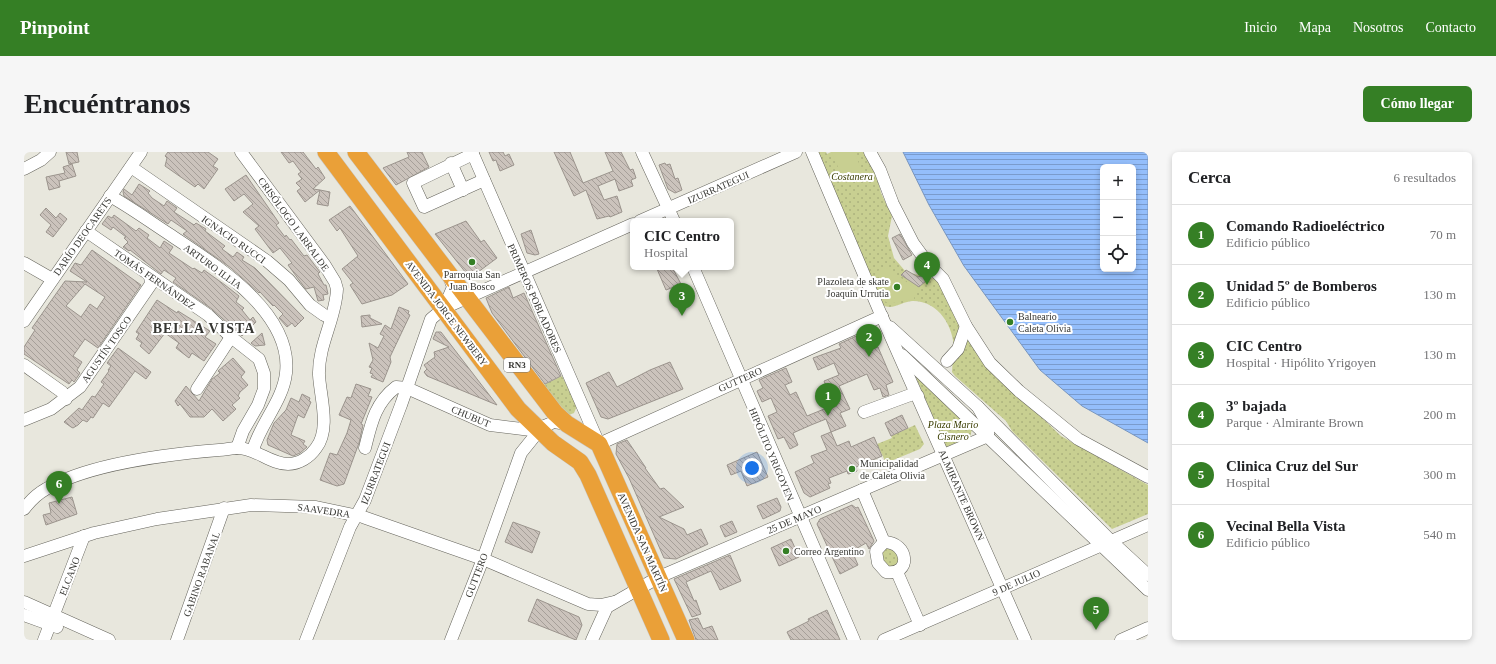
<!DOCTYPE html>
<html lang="es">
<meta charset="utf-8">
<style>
body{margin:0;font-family:"Times New Roman",serif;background:#f6f6f6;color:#202124}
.controls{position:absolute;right:12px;top:12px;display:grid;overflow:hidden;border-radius:6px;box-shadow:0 2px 6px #0003}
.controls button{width:36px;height:36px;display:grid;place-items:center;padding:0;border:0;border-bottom:1px solid #e0e0e0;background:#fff;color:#202124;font:20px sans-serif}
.you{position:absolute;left:728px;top:316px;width:14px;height:14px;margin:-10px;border:3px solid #fff;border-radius:50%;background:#1a73e8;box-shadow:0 0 0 6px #1a73e833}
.badge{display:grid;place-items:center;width:26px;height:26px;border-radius:50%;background:#357f25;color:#fff;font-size:13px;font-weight:700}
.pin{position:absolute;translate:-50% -33px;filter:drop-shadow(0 1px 2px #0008)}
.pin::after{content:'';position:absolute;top:21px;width:14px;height:12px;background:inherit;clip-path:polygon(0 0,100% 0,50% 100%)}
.popup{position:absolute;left:606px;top:66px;width:104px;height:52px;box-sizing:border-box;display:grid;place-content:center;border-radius:6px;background:#fff;filter:drop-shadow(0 1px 3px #0005);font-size:13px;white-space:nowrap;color:#757577}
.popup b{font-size:15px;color:#202124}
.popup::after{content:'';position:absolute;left:50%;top:100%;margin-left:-8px;border:8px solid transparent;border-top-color:#fff}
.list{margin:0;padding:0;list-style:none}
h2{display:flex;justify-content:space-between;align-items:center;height:52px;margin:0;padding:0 16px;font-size:17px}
h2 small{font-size:13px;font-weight:400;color:#757577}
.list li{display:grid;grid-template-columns:26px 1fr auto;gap:12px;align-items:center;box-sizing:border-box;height:60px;padding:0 16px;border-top:1px solid #e0e0e0}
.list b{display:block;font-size:15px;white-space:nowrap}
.list p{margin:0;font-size:13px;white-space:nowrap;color:#757577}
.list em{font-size:13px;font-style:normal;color:#757577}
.icon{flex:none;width:22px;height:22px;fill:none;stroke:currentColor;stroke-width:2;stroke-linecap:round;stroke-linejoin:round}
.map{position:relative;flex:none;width:1124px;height:488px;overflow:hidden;border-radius:6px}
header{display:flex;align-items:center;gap:24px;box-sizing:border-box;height:56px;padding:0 20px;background:#357f25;color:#fff}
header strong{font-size:19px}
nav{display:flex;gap:22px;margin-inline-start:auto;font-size:14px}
.intro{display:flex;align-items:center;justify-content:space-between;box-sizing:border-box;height:96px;padding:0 24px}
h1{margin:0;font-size:28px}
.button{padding:10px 18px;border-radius:6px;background:#357f25;color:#fff;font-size:14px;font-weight:700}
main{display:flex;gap:24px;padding:0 24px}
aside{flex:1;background:#fff;border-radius:6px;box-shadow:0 2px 6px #0003}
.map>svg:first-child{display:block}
.park{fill:url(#park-dots)}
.garden{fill:#c8cf91}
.water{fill:url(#water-rules);stroke:#7896bf;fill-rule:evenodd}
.building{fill:url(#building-back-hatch);stroke:#9b948d;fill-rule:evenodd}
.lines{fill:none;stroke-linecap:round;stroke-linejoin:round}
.minor-casing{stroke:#65645c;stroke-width:13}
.highway-casing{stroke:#c7c7c6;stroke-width:18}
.minor{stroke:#fff;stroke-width:12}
.highway{stroke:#eaa038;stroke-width:17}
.poi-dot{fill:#357f25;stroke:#fff;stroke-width:1.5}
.labels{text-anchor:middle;stroke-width:4;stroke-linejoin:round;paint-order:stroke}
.shield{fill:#fff;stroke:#737370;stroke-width:1}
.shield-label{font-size:9px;font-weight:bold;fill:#373733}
.park-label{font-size:10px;font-style:italic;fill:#3a3d01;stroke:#fff}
.street-label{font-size:10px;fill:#373733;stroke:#fff}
.poi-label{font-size:10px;fill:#373733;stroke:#fff;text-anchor:start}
.district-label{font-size:14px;font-weight:bold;letter-spacing:1px;fill:#373733;stroke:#fff}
</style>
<header>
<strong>Pinpoint</strong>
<nav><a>Inicio</a><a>Mapa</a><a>Nosotros</a><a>Contacto</a></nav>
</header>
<div class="intro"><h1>Encuéntranos</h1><a class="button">Cómo llegar</a></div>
<main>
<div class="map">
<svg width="1124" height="488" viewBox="0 0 1124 488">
<defs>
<pattern id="park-dots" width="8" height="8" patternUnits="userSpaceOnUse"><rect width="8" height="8" fill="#c8cf91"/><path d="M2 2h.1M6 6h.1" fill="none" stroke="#acb27e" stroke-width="1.8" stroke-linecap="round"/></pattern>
<pattern id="water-rules" width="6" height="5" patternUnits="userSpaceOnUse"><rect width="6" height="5" fill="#94befb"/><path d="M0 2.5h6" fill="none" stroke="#7a9bcc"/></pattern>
<pattern id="building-back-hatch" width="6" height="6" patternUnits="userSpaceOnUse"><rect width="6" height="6" fill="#cbc3bc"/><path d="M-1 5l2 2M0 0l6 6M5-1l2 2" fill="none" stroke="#a69f99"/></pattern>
</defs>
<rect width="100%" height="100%" fill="#e8e7dd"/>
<g class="park">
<path d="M793,0H802L803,2L807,0H839L850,13L857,41L868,64L864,84L870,106L882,120L912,127L947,186L1008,256L1037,284L1124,333V362L1088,377L988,279L982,269L931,224L928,220C928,213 930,205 930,198C930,175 915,149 889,149C879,149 868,159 859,153Z"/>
<polygon points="890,221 948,277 946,285 922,295"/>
<polygon points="538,224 553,254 550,261 545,263 517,234"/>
<polygon points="891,273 900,292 896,297 862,311 853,292 868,286 867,284"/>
<polygon points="863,395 875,401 874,411 867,416 859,411 857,399"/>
</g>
<g class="garden">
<polygon points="812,0 830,0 840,23 821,31 808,1"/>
<path d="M864,116L892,137L890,147C867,149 863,160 853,136L860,133L853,119Z"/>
</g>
<path class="water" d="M879,0H1124V291L1058,254L1016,218L940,114L905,53ZM1079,15H1109V117H1079Z"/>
<g class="building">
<polygon points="42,0 53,0 55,10 45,12"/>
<polygon points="144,0 184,0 194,7 189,14 194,17 180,37 174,32 171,35 141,14 143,6 141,4"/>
<polygon points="257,0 279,0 292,17 294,15 301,26 289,37 296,38 281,50 273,39 277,36 272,31 278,27 274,22 277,20 269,9 265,11"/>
<polygon points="383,0 398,0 405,15 372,33 359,16 385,5"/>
<polygon points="465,0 479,0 481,4 485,2 490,13 476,19 472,8 469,9"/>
<polygon points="530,0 546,0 559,31 589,19 581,0 597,0 606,18 609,17 612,26 607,28 609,34 595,39 591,27 574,34 580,48 593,44 598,60 586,65 585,64 573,67 562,38 550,44"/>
<polygon points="641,11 642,13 646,12 651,27 654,26 658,38 651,41 644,37 635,13"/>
<polygon points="48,12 52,24 35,29 36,35 25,38 22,25 41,21 39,15"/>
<polygon points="222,23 255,71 252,73 261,85 262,83 266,88 267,87 280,104 283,103 296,120 294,122 300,133 302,133 304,142 299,143 300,148 294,149 290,135 282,137 278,132 264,113 268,111 256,96 249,101 231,77 235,74 219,60 229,52 220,42 210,49 201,37"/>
<polygon points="115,32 126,39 124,41 128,46 140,54 143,49 153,56 150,60 170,73 172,71 182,77 181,79 201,94 198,97 209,105 213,100 220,105 218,108 231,116 280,166 271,175 268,171 263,175 255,166 259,162 250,153 249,154 236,140 235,141 207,116 159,82 163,79 147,68 144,72 100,44 99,40 100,37 108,43"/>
<polygon points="296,38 306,40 304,54 293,52"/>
<polygon points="326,54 384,132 368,143 338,152 326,133 329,131 318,117 334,104 316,76 313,79 305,68"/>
<polygon points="22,56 32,66 36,61 43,67 29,85 22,80 27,73 16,63"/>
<polygon points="90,63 112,79 115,76 125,83 123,86 136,96 140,89 149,95 145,101 169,117 170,116 178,121 180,118 201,133 215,144 212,150 220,156 218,158 226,168 229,165 232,170 218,184 188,157 149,130 152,126 140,118 137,122 106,98 105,99 99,95 104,90 100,86 102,85 89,75 87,78 78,72 84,64 88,66"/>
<polygon points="442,69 457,90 460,88 473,106 446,126 411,82"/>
<polygon points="507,78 515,102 511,103 503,101 497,82"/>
<polygon points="876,82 888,103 879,108 868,86"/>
<path d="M68,98L117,133L74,196L61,187L49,204L58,210L53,218L56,221L50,230L48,228L45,232L0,202V195L11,178L8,176L41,129L63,130L46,119L51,111L57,113ZM61,132L81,145L73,157L66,152L57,165L42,154Z"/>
<polygon points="637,115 648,115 657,132 642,138 633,117"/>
<polygon points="882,118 894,125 900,123 903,128 895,135 877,123"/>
<polygon points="485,135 489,146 500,141 537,224 521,232 468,161 462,146"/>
<polygon points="133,148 153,161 154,159 186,179 181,185 192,192 180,209 168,201 165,206 152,196 155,191 141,181 125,202 116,194 118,191 112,187 115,182 112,180"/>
<polygon points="375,155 385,159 384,162 386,163 366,205 367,210 359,230 347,225 349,222 346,221 348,216 345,215 349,208 345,191 354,196 360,184 356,182 361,173 367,177"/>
<polygon points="346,163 346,166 358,172 338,175 337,164"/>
<polygon points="412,180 417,180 473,253 403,224 400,220 403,217 400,213 411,205 410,200 425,195 409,187"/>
<polygon points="841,180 848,197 854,195 869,230 862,233 865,243 859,245 856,236 850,238 843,222 815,234 826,257 816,261 822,274 807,280 802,267 787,273 769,281 774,293 766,297 760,285 754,287 744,264 753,260 747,246 738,250 733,239 739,236 735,228 762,216 768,230 761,233 766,243 772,240 783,264 810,253 800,229 815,223 810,211 794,218 789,206 817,196 815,192"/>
<polygon points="238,181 241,193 231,194 227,191"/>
<polygon points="94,196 127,220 122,227 111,219 85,255 79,251 69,266 67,265 63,270 59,268 54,273 49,276 47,275 40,270 55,256 58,258 68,244 71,245 80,232 77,230 85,219 84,218 87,214 83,211"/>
<polygon points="209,206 221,220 217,225 224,233 216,240 214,244 216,246 208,253 212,257 199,269 188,257 180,265 166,265 156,252 154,254 151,249 162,234 175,249 188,227 196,221 194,219"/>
<polygon points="646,210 659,237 584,267 577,265 562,231 585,220 593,235 626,218"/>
<polygon points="332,232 347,237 344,244 348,245 337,272 339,273 335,291 320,332 313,334 296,328 306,301 313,303 323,281 327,268 315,263 323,245 327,246"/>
<polygon points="278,242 286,246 285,249 287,250 280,266 274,263 267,283 281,289 279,292 283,295 276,301 269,304 244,293 243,288 250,271 262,258 267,246 275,250"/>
<polygon points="878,263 884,276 867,284 861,271"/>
<polygon points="807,280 813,294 825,289 827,295 850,285 858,304 832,315 833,319 829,321 824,322 823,319 805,326 807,331 804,332 806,336 786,345 780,341 771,320 790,311 787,304 803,298 797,284"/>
<polygon points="603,288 622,316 621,316 636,337 640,336 660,355 635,365 660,377 663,383 677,377 684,392 652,407 640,406 605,326 592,302 593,292"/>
<polygon points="733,300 744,325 723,334 717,319 707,323 703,313"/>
<polygon points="48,345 53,362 22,373 19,363 27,361 25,351"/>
<polygon points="753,346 757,355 756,359 739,367 733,354"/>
<polygon points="828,353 832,356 834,355 850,389 845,397 842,391 828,399 834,413 816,422 793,372 796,367"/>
<polygon points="708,369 713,380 701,385 696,374"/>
<polygon points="489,370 516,380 508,401 481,390"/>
<polygon points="767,387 775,405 755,414 747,396"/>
<polygon points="706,403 717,429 696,438 687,419 662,430 670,449 672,448 677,462 668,465 650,427"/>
<polygon points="513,447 555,465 558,473 552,488 504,469"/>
<polygon points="803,458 816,488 767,488 763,480 785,469 784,467"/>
<polygon points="674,466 679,477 688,474 694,488 672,488 665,468"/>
</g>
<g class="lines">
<defs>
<g id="minor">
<polyline points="448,0 575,292 858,164"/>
<polyline points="618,0 650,69"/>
<polyline points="788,0 855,158 1001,488"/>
<polyline points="846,0 856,18 869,52 889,91 905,113 919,127 942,174 966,211 995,239 1054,287 1124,325"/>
<polyline points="449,2 389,31 400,55 460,28"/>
<polyline points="427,11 439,38"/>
<polyline points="107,15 243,109 265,128 286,153 300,163 306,166"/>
<polyline points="0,17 17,8 26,0"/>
<path d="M86,44C106,55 125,69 145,82C188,111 269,159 262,221C259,249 236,272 229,298"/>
<polyline points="616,69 772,0"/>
<polyline points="62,79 184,163 207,185 235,207 240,221 240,237 234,253 219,279 213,296"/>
<polyline points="0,111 28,127"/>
<polyline points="669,115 830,488"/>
<polyline points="420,156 429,135 425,124"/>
<polyline points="0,169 117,0"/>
<polyline points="866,175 954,255 1086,388 1124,423"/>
<polyline points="878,203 1124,438"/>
<polyline points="923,209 934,197 942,174"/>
<polyline points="0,213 38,240 42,247"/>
<polyline points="173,237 207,185"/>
<polyline points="840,260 889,242 894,244"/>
<polyline points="0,268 27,257 56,235 127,132 126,124"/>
<path d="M341,296C347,272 351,251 372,235L383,236L466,273L515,279"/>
<polyline points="838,338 860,390"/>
<path d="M0,357C6,349 13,342 22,337C64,312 146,302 195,298C201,298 207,296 213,296C232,296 246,312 264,312C275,312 286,305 292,296C307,277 296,244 295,223C294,193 312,166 313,137L311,130L300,112L217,0"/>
<path d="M860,390C885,390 888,424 862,420L854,411L852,399Z"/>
<polyline points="0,404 70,381 133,367 227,353 292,355 339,365 459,407 564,452 577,453 590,450"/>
<polyline points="873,420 896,473"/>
<polyline points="0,450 85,488"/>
<polyline points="0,463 33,475"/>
<polyline points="20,488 60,384"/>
<polyline points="153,488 200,356"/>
<polyline points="282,488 326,375 341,348 377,253 407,167 420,156 609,72"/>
<polyline points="427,488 459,407 497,301 518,275 530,270 543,272"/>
<polyline points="568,488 583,455 635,425 964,284 964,273 954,255"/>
<polyline points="860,488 1124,373"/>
<polyline points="1097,488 1124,476"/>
</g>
<g id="highway">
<polyline points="302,0 494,257 529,291 556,310 564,323 637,488"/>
<polyline points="332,0 531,261 543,272 575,292 662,488"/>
</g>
</defs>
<use href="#minor" class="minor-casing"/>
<use href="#highway" class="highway-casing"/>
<use href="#minor" class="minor"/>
<use href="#highway" class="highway"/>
</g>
<g class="poi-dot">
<circle cx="448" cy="110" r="4"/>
<circle cx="873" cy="135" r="4"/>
<circle cx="986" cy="170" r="4"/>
<circle cx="828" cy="317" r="4"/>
<circle cx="762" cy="399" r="4"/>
</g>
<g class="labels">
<rect class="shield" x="480" y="206" width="26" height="14" rx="3"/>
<g class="shield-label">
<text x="493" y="216">RN3</text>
</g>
<g class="park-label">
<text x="828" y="28">Costanera</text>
<text x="929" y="276">Plaza Mario<tspan x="929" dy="12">Cisnero</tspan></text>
</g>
<g class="street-label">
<text transform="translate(694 35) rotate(-24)" y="4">IZURRATEGUI</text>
<text transform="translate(270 72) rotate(54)" y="4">CRISÓLOGO LARRALDE</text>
<text transform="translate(58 84) rotate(-55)" y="4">DARÍO DEOCARETS</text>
<text transform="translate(210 87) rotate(35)" y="4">IGNACIO RUCCI</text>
<text transform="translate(189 114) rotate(36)" y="4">ARTURO ILLIA</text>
<text transform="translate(131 127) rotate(35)" y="4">TOMÁS FERNÁNDEZ</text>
<text transform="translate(511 146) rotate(66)" y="4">PRIMEROS POBLADORES</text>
<text transform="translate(423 161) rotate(53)" y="4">AVENIDA JORGE NEWBERY</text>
<text transform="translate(82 197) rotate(-55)" y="4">AGUSTÍN TOSCO</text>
<text transform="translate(716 227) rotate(-24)" y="4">GUTTERO</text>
<text transform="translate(447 264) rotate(23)" y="4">CHUBUT</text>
<text transform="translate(748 302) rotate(67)" y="4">HIPÓLITO YRIGOYEN</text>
<text transform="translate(351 321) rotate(-69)" y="4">IZURRATEGUI</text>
<text transform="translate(938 343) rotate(66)" y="4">ALMIRANTE BROWN</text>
<text transform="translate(300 358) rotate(8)" y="4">SAAVEDRA</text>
<text transform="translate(770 367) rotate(-23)" y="4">25 DE MAYO</text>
<text transform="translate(619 390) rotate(66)" y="4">AVENIDA SAN MARTÍN</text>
<text transform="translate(177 422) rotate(-70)" y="4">GABINO RABANAL</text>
<text transform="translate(452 423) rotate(-69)" y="4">GUTTERO</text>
<text transform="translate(45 424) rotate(-69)" y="4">ELCANO</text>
<text transform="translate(992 430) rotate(-24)" y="4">9 DE JULIO</text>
</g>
<g class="poi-label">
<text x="448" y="126" text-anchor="middle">Parroquia San<tspan x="448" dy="12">Juan Bosco</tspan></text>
<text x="865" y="133" text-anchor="end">Plazoleta de skate<tspan x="865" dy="12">Joaquín Urrutia</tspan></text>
<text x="994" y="168">Balneario<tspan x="994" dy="12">Caleta Olivia</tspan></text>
<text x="836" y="315">Municipalidad<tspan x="836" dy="12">de Caleta Olivia</tspan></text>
<text x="770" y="403">Correo Argentino</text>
</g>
<g class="district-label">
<text x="180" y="181">BELLA VISTA</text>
</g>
</g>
</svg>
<div class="controls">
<button>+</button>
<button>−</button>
<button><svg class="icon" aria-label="locate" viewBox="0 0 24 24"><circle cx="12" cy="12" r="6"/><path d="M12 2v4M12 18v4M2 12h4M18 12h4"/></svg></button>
</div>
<div class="you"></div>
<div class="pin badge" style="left:804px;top:264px">1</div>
<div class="pin badge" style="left:845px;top:205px">2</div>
<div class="pin badge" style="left:658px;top:164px">3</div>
<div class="popup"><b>CIC Centro</b>Hospital</div>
<div class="pin badge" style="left:903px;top:133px">4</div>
<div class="pin badge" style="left:1072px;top:478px">5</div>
<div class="pin badge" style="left:35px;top:352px">6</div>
</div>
<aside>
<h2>Cerca<small>6 resultados</small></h2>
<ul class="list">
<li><span class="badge">1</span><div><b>Comando Radioeléctrico</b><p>Edificio público</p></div><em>70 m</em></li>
<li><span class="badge">2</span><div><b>Unidad 5º de Bomberos</b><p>Edificio público</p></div><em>130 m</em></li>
<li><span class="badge">3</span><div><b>CIC Centro</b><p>Hospital · Hipólito Yrigoyen</p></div><em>130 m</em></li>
<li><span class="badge">4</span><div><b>3º bajada</b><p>Parque · Almirante Brown</p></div><em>200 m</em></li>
<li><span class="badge">5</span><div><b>Clinica Cruz del Sur</b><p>Hospital</p></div><em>300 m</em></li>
<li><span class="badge">6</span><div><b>Vecinal Bella Vista</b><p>Edificio público</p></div><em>540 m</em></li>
</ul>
</aside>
</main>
